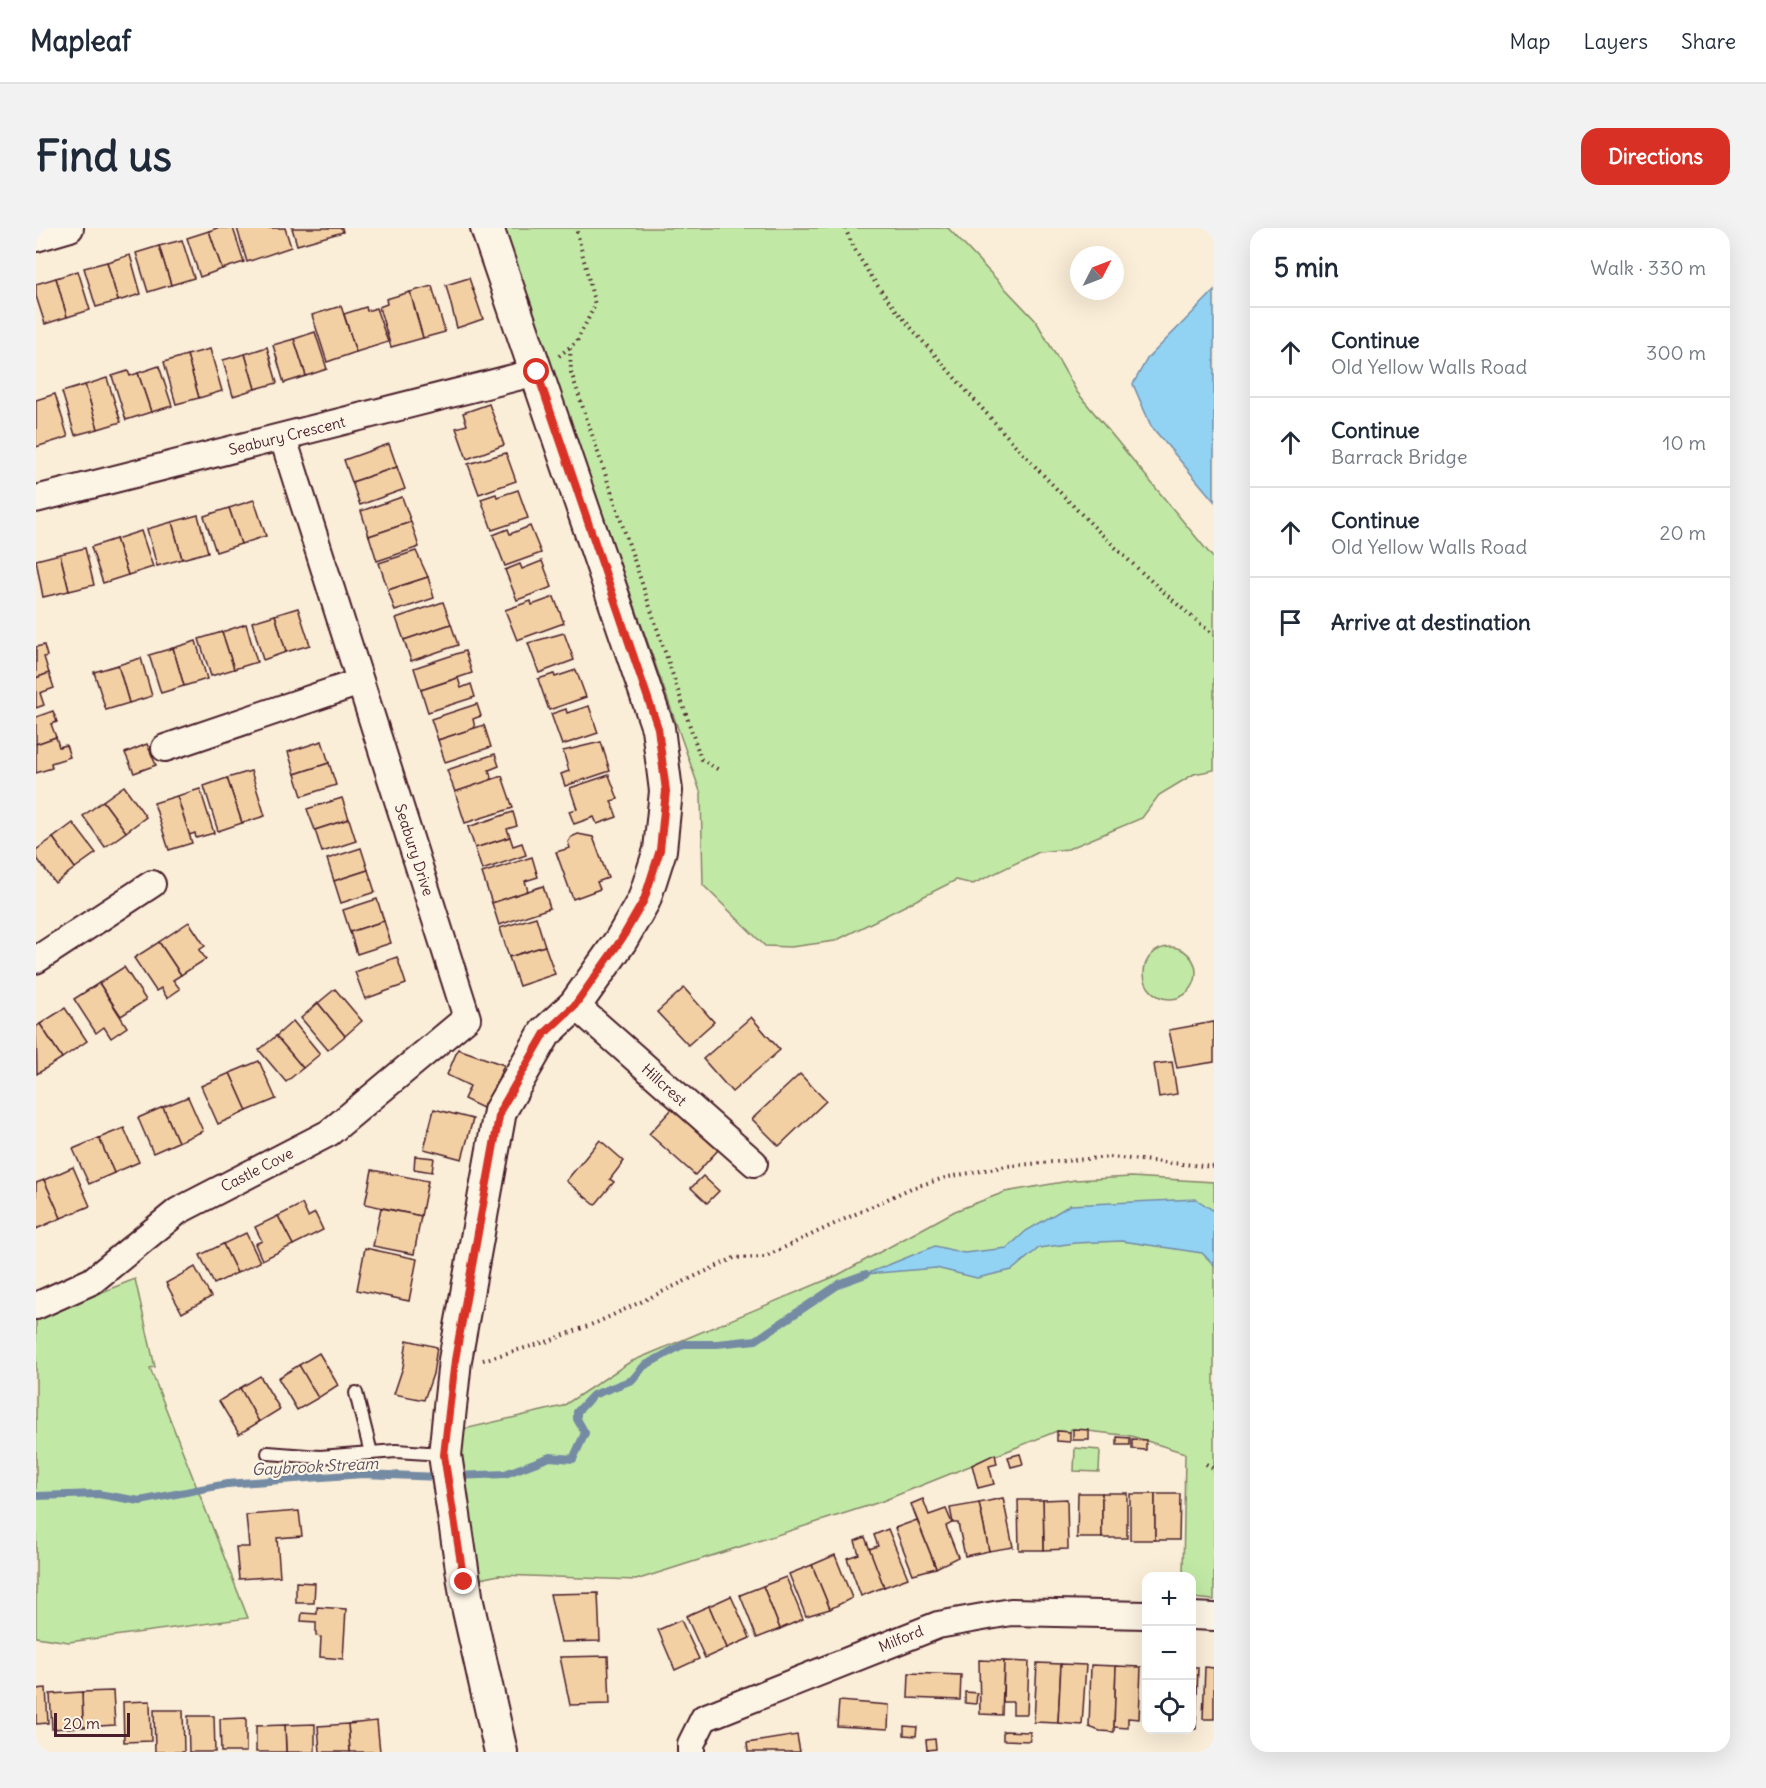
<!DOCTYPE html>
<meta charset="utf-8">
<style>
body{margin:0;font-family:Delius,sans-serif;background:#f2f2f3;color:#1f2937}
.controls{position:absolute;right:18px;bottom:18px;display:grid;overflow:hidden;border-radius:12px;box-shadow:0 6px 24px #0002}
.controls button{width:54px;height:54px;display:grid;place-items:center;padding:0;border:0;border-bottom:2px solid #e0e1e3;background:#fff;color:#1f2937;font:30px sans-serif}
.compass{position:absolute;left:1034px;top:18px;width:54px;height:54px;border-radius:50%;background:#fff;box-shadow:0 6px 24px #0002;rotate:48deg}
.scale{position:absolute;left:18px;bottom:15px;width:76px;box-sizing:border-box;padding-left:6px;border:3px solid #4a1f2b;border-top:0;font-size:16px;line-height:21px;white-space:nowrap;color:#4a1f2b;-webkit-text-stroke:4px #fcf5e5;paint-order:stroke}
.stop{position:absolute;width:18px;height:18px;margin:-14px;border:4px solid #d93025;border-radius:50%;background:#fff}
.stop.end{background:#d93025;border-color:#fff;box-shadow:0 2px 6px #0008}
.list{margin:0;padding:0;list-style:none}
h2{display:flex;justify-content:space-between;align-items:center;height:78px;margin:0;padding:0 24px;font-size:26px}
h2 small{font-size:20px;font-weight:400;color:#747a83}
.list li{display:grid;grid-template-columns:39px 1fr auto;gap:18px;align-items:center;box-sizing:border-box;height:90px;padding:0 24px;border-top:2px solid #e0e1e3}
.list b{display:block;font-size:22px;white-space:nowrap}
.list p{margin:0;font-size:20px;white-space:nowrap;color:#747a83}
.list em{font-size:20px;font-style:normal;color:#747a83}
.icon{flex:none;width:33px;height:33px;fill:none;stroke:currentColor;stroke-width:2;stroke-linecap:round;stroke-linejoin:round}
.map{position:relative;flex:none;width:1178px;height:1524px;overflow:hidden;border-radius:18px}
header{display:flex;align-items:center;gap:36px;box-sizing:border-box;height:84px;padding:0 30px;background:#fff;border-bottom:2px solid #e0e1e3}
header strong{font-size:28px}
nav{display:flex;gap:33px;margin-inline-start:auto;font-size:21px}
.intro{display:flex;align-items:center;justify-content:space-between;box-sizing:border-box;height:144px;padding:0 36px}
h1{margin:0;font-size:42px}
.button{padding:15px 27px;border-radius:18px;background:#d93025;color:#fff;font-size:21px;font-weight:700}
main{display:flex;gap:36px;padding:0 36px}
aside{flex:1;background:#fff;border-radius:18px;box-shadow:0 6px 24px #0002}
.map>svg:first-child{display:block}
.green{fill:#c1e9a5;stroke:#868468;stroke-width:1.5}
.water{fill:#92d3f4;stroke:#758ba4;stroke-width:1.5}
.lines{fill:none;stroke-linecap:round;stroke-linejoin:round}
.stream{stroke:#758ba4;stroke-width:8}
.building{fill:#f3d0a4;stroke:#4a1f2b;stroke-width:1.5}
.service-casing{stroke:#4a1f2b;stroke-width:16}
.minor-casing{stroke:#4a1f2b;stroke-width:30}
.tertiary-casing{stroke:#4a1f2b;stroke-width:36}
.path{stroke:#4a1f2b;stroke-width:4;stroke-dasharray:1.5 4.5;stroke-linecap:butt}
.service{stroke:#fcf5e5;stroke-width:12}
.minor{stroke:#fcf5e5;stroke-width:26}
.tertiary{stroke:#fcf5e5;stroke-width:32}
.route{stroke:#d93025;stroke-width:8}
.labels{text-anchor:middle;stroke-width:4.5;stroke-linejoin:round;paint-order:stroke}
.street-label{font-size:15px;fill:#4a1f2b;stroke:#fcf5e5}
.water-label{font-size:16px;font-style:italic;fill:#5c4c5d;stroke:#fcf5e5}
</style>
<header>
<strong>Mapleaf</strong>
<nav><a>Map</a><a>Layers</a><a>Share</a></nav>
</header>
<div class="intro"><h1>Find us</h1><a class="button">Directions</a></div>
<main>
<div class="map">
<svg width="1178" height="1524" viewBox="0 0 1178 1524">
<rect width="100%" height="100%" fill="#faeed8"/>
<filter id="ink" filterUnits="userSpaceOnUse"><feTurbulence type="fractalNoise" baseFrequency=".0167" numOctaves="2"/><feDisplacementMap in="SourceGraphic" scale="12" xChannelSelector="R" yChannelSelector="G"/><feConvolveMatrix kernelMatrix="1 2 1 2 8 2 1 2 1" color-interpolation-filters="sRGB"/></filter>
<g filter="url(#ink)">
<g class="green">
<polygon points="466,0 912,0 1000,93 1041,164 1178,331 1178,542 1158,546 1123,567 1106,590 1032,621 1003,624 937,656 920,652 799,713 755,719 729,718 667,657 665,566"/>
<circle cx="1134" cy="745" r="26"/>
<polygon points="1095,949 1178,954 1178,1372 1156,1370 1156,1348 1147,1348 1149,1225 1095,1208 1035,1201 1034,1204 1021,1203 844,1274 600,1352 463,1347 428,1354 411,1205 527,1178 594,1134 802,1047 919,983 969,964 1039,952"/>
<polygon points="99,1051 119,1139 114,1140 212,1390 33,1414 0,1409 0,1090"/>
<polygon points="1039,1220 1064,1222 1063,1244 1038,1243"/>
</g>
<g class="water">
<polygon points="1178,63 1178,273 1115,198 1097,156 1111,131"/>
<polygon points="1160,971 1178,983 1178,1037 1166,1025 1086,1013 1039,1015 1003,1020 976,1042 941,1050 900,1040 830,1046 899,1018 928,1025 971,1020 990,1003 1034,977"/>
</g>
<g class="lines">
<g class="stream">
<polyline points="420,1248 469,1246 514,1229 537,1231 549,1205 541,1191 541,1184 557,1167 596,1152 608,1138 648,1116 681,1116 720,1112 805,1055 830,1046"/>
<polyline points="0,1268 62,1266 104,1273 191,1256 327,1246 405,1249"/>
</g>
</g>
<g class="building">
<polygon points="181,0 197,0 208,34 186,41 173,3"/>
<polygon points="201,0 249,0 255,19 211,34"/>
<polygon points="256,0 306,0 307,4 261,17"/>
<polygon points="173,3 186,41 164,49 151,10"/>
<polygon points="146,12 158,50 135,57 123,18"/>
<polygon points="123,18 135,57 112,64 100,25"/>
<polygon points="94,27 105,66 82,73 71,34"/>
<polygon points="71,34 82,73 60,79 48,40"/>
<polygon points="42,43 54,82 31,89 20,50"/>
<polygon points="20,50 31,89 9,96 0,68 0,56"/>
<polygon points="433,50 447,91 421,100 410,57"/>
<polygon points="396,58 409,104 387,110 374,64"/>
<polygon points="374,64 387,110 355,119 343,79 351,76 350,71"/>
<polygon points="305,78 320,124 291,134 276,87"/>
<polygon points="330,79 331,83 340,80 352,114 320,124 308,86"/>
<polygon points="279,104 291,141 270,148 258,111"/>
<polygon points="258,111 270,148 248,155 237,117"/>
<polygon points="231,119 241,155 219,161 209,126"/>
<polygon points="174,121 186,163 163,170 151,127"/>
<polygon points="209,126 219,161 197,168 187,132"/>
<polygon points="151,127 163,170 140,176 128,134"/>
<polygon points="123,138 136,178 115,184 102,145"/>
<polygon points="92,143 94,148 102,145 115,184 90,192 76,148"/>
<polygon points="71,150 85,194 62,201 49,157"/>
<polygon points="49,157 62,201 39,207 26,164"/>
<polygon points="19,166 32,209 0,219 0,172"/>
<polygon points="453,176 468,217 431,231 420,200 431,197 427,185"/>
<polygon points="353,216 361,239 316,254 308,232"/>
<polygon points="470,225 480,253 443,266 432,236"/>
<polygon points="361,239 369,261 324,277 316,254"/>
<polygon points="482,262 492,290 456,302 445,271 460,266 461,269"/>
<polygon points="366,269 375,294 333,308 325,283"/>
<polygon points="218,272 230,308 205,316 193,280"/>
<polygon points="193,280 205,316 180,324 168,288"/>
<polygon points="162,287 172,324 146,331 136,294"/>
<polygon points="136,294 146,331 121,338 111,301"/>
<polygon points="375,294 383,319 341,333 333,308"/>
<polygon points="494,298 505,325 469,338 457,307 472,301 474,306"/>
<polygon points="105,303 117,339 92,347 80,311"/>
<polygon points="80,311 92,347 67,355 55,319"/>
<polygon points="49,320 58,357 33,363 24,326"/>
<polygon points="380,323 392,349 352,362 343,335"/>
<polygon points="24,326 33,363 7,369 0,332"/>
<polygon points="506,333 516,359 481,372 469,342 484,336 486,341"/>
<polygon points="392,349 398,370 359,383 352,362"/>
<polygon points="518,369 528,395 481,412 469,382 495,373 496,377"/>
<polygon points="407,374 415,396 368,412 360,390"/>
<polygon points="262,380 274,417 250,424 239,387"/>
<polygon points="239,387 250,424 227,432 216,394"/>
<polygon points="210,396 221,434 198,441 186,404"/>
<polygon points="415,396 422,417 375,433 368,412"/>
<polygon points="186,404 198,441 175,448 163,411"/>
<polygon points="528,405 538,432 503,445 492,415"/>
<polygon points="160,413 171,451 148,458 137,420"/>
<polygon points="8,417 11,428 8,429 13,445 0,450 0,419"/>
<polygon points="137,420 148,458 125,465 113,427"/>
<polygon points="429,423 436,445 385,462 378,440"/>
<polygon points="105,430 116,468 93,475 82,437"/>
<polygon points="82,437 93,475 70,482 58,444"/>
<polygon points="540,442 550,469 513,482 502,451 518,446 519,449"/>
<polygon points="13,445 18,460 4,465 8,477 0,480 0,450"/>
<polygon points="422,450 425,460 435,456 439,469 392,484 385,462"/>
<polygon points="441,476 445,488 437,491 439,500 402,512 395,491"/>
<polygon points="553,478 562,505 526,517 515,486 530,481 531,485"/>
<polygon points="17,483 21,494 15,496 20,509 0,516 0,489"/>
<polygon points="448,497 455,519 409,534 402,512"/>
<polygon points="20,509 23,519 30,517 34,529 15,535 16,540 0,545 0,516"/>
<polygon points="286,513 293,535 259,546 252,524"/>
<polygon points="565,514 574,543 529,558 525,546 533,543 527,523"/>
<polygon points="111,516 120,537 98,545 89,525"/>
<polygon points="459,526 463,538 453,542 456,552 419,564 411,542"/>
<polygon points="293,535 300,557 266,568 259,546"/>
<polygon points="215,543 229,588 206,595 191,550"/>
<polygon points="573,547 582,571 575,573 581,589 561,596 558,589 538,596 533,583 541,581 534,560"/>
<polygon points="466,548 477,580 429,595 419,564"/>
<polygon points="191,550 206,595 182,603 168,558"/>
<polygon points="88,558 110,589 90,604 67,573"/>
<polygon points="164,561 178,605 160,610 159,605 153,607 141,568"/>
<polygon points="141,568 156,615 133,622 118,575"/>
<polygon points="306,570 313,591 279,602 271,581"/>
<polygon points="67,573 90,604 69,619 47,588"/>
<polygon points="477,584 481,598 471,601 474,609 439,620 432,599"/>
<polygon points="313,591 320,613 286,624 279,602"/>
<polygon points="37,595 60,625 39,640 17,610"/>
<polygon points="542,606 557,609 572,650 561,654 564,661 537,671 520,624 534,620 532,614 535,609"/>
<polygon points="474,609 477,618 486,615 490,627 446,642 439,620"/>
<polygon points="17,610 39,640 19,655 0,629 0,622"/>
<polygon points="325,620 332,642 298,653 291,631"/>
<polygon points="496,629 502,649 489,653 492,663 456,675 446,645"/>
<polygon points="332,642 339,664 305,675 298,653"/>
<polygon points="507,658 514,680 463,697 456,675"/>
<polygon points="341,671 348,693 314,704 307,682"/>
<polygon points="500,689 509,718 473,729 464,700"/>
<polygon points="348,693 355,715 321,726 314,704"/>
<polygon points="153,694 169,718 163,722 170,731 145,747 123,714"/>
<polygon points="123,714 145,747 137,752 144,761 131,770 125,760 120,763 98,730"/>
<polygon points="509,718 519,746 483,758 473,729"/>
<polygon points="361,729 370,756 329,771 319,744"/>
<polygon points="88,739 110,772 85,788 63,755"/>
<polygon points="63,755 91,799 75,810 68,799 60,805 38,771"/>
<polygon points="648,760 678,794 652,817 621,784"/>
<polygon points="299,761 326,793 309,808 282,775"/>
<polygon points="282,775 309,808 292,822 265,790"/>
<polygon points="29,780 51,813 26,830 4,796"/>
<polygon points="715,789 744,822 696,864 667,831"/>
<polygon points="257,793 284,826 267,840 240,808"/>
<polygon points="1178,794 1178,834 1141,840 1133,802"/>
<polygon points="4,796 26,830 1,846 0,799"/>
<polygon points="240,808 267,840 250,854 223,822"/>
<polygon points="422,821 468,837 449,881 428,871 434,858 411,847"/>
<polygon points="223,833 240,871 211,883 194,845"/>
<polygon points="1136,834 1141,866 1123,869 1118,836"/>
<polygon points="194,845 211,883 182,896 165,858"/>
<polygon points="764,846 790,873 743,918 716,891"/>
<polygon points="152,869 167,903 142,914 127,879"/>
<polygon points="127,879 142,914 117,925 102,890"/>
<polygon points="398,881 437,891 426,931 388,921"/>
<polygon points="636,881 682,922 659,947 613,906"/>
<polygon points="88,900 103,934 78,945 63,910"/>
<polygon points="63,910 78,945 53,956 37,921"/>
<polygon points="564,912 588,933 574,951 578,954 559,977 530,953"/>
<polygon points="379,928 398,930 396,944 378,941"/>
<polygon points="37,939 54,978 25,990 8,952"/>
<polygon points="336,942 392,953 385,988 329,976"/>
<polygon points="667,948 683,963 671,975 655,960"/>
<polygon points="8,952 25,990 0,1001 0,955"/>
<polygon points="266,976 272,989 279,985 287,1002 257,1017 242,988"/>
<polygon points="345,980 385,988 378,1026 337,1018"/>
<polygon points="242,988 257,1017 226,1032 219,1016 226,1013 219,999"/>
<polygon points="210,1005 224,1034 201,1045 187,1016"/>
<polygon points="187,1016 201,1045 178,1056 164,1027"/>
<polygon points="329,1020 381,1031 373,1073 321,1062"/>
<polygon points="159,1039 175,1069 146,1085 130,1055"/>
<polygon points="371,1112 401,1119 397,1146 388,1172 358,1166 367,1139"/>
<polygon points="283,1125 302,1157 282,1170 263,1137"/>
<polygon points="263,1137 282,1170 261,1182 242,1150"/>
<polygon points="224,1148 244,1181 223,1194 204,1160"/>
<polygon points="204,1160 223,1194 203,1206 183,1173"/>
<polygon points="1037,1201 1053,1202 1053,1212 1037,1212"/>
<polygon points="1021,1203 1034,1204 1034,1214 1021,1213"/>
<polygon points="1081,1209 1094,1210 1094,1217 1081,1217"/>
<polygon points="1096,1211 1110,1212 1110,1222 1096,1221"/>
<polygon points="959,1226 961,1236 953,1238 958,1256 942,1260 936,1237"/>
<polygon points="984,1226 987,1236 975,1239 972,1229"/>
<polygon points="1042,1265 1066,1265 1066,1310 1041,1310"/>
<rect x="1066" y="1265" width="25" height="45"/>
<rect x="1094" y="1266" width="25" height="46"/>
<polygon points="1119,1266 1144,1266 1143,1312 1119,1312"/>
<polygon points="967,1270 977,1319 953,1323 943,1275"/>
<polygon points="887,1271 893,1287 910,1281 916,1295 910,1298 922,1329 900,1340 875,1276"/>
<polygon points="1031,1271 1032,1321 1008,1322 1007,1272"/>
<polygon points="982,1272 1007,1272 1008,1322 983,1322"/>
<polygon points="943,1275 953,1323 929,1328 922,1295 917,1295 914,1280"/>
<polygon points="263,1283 266,1308 241,1310 244,1348 203,1351 200,1319 213,1319 210,1287"/>
<polygon points="881,1292 900,1340 877,1346 859,1300"/>
<polygon points="852,1301 872,1350 848,1359 833,1321 842,1318 838,1307"/>
<polygon points="829,1309 848,1359 825,1368 811,1330 823,1326 819,1313"/>
<polygon points="799,1327 816,1370 794,1381 776,1337"/>
<polygon points="776,1337 794,1381 770,1388 753,1346"/>
<polygon points="750,1349 767,1391 744,1401 727,1358"/>
<polygon points="260,1354 279,1355 278,1375 260,1375"/>
<polygon points="727,1358 744,1401 721,1410 704,1367"/>
<polygon points="562,1365 564,1413 525,1414 514,1366"/>
<polygon points="695,1368 714,1410 691,1420 673,1378"/>
<polygon points="673,1378 691,1420 669,1430 650,1388"/>
<polygon points="281,1379 310,1381 307,1431 284,1429 285,1409 280,1408 280,1394 265,1393 266,1385 281,1386"/>
<polygon points="645,1392 663,1431 639,1442 622,1402"/>
<polygon points="572,1428 574,1476 534,1477 524,1429"/>
<polygon points="943,1432 968,1433 966,1487 944,1486"/>
<polygon points="968,1433 993,1434 991,1486 977,1486 977,1474 967,1474"/>
<polygon points="1001,1435 1025,1436 1022,1495 998,1494"/>
<polygon points="1025,1436 1050,1437 1046,1497 1022,1495"/>
<polygon points="1055,1437 1080,1438 1078,1504 1064,1503 1053,1499"/>
<polygon points="1080,1438 1105,1439 1103,1491 1092,1490 1092,1500 1078,1499"/>
<polygon points="1156,1439 1162,1439 1160,1501 1156,1501"/>
<polygon points="1169,1439 1178,1440 1178,1491 1167,1491"/>
<polygon points="873,1445 925,1447 924,1472 872,1470"/>
<polygon points="10,1460 12,1495 0,1496 0,1461"/>
<polygon points="77,1463 79,1497 47,1499 46,1464"/>
<polygon points="46,1464 47,1499 16,1501 14,1466"/>
<polygon points="929,1464 941,1465 940,1476 929,1475"/>
<polygon points="114,1473 115,1513 88,1514 87,1474"/>
<polygon points="803,1473 853,1477 852,1501 801,1498"/>
<polygon points="118,1482 147,1482 148,1524 119,1524"/>
<polygon points="152,1488 178,1488 179,1524 153,1524"/>
<polygon points="210,1490 210,1524 185,1524 184,1491"/>
<polygon points="341,1493 344,1524 314,1524 312,1496"/>
<polygon points="279,1496 279,1524 250,1524 249,1497"/>
<polygon points="312,1496 314,1524 284,1524 282,1498"/>
<polygon points="249,1497 250,1524 220,1524 220,1498"/>
<polygon points="868,1498 881,1499 880,1508 868,1507"/>
<polygon points="967,1503 994,1504 994,1513 967,1512"/>
<polygon points="761,1507 764,1524 712,1524 711,1515"/>
<polygon points="899,1511 900,1521 891,1522 890,1512"/>
</g>
<g class="lines">
<defs>
<g id="service">
<polyline points="320,1165 335,1225"/>
<polyline points="232,1225 284,1229 360,1223 407,1226"/>
</g>
<g id="minor">
<polyline points="0,10 34,0"/>
<polyline points="0,271 501,144"/>
<polyline points="129,520 324,454"/>
<polyline points="0,732 116,656"/>
<polyline points="539,777 718,935"/>
<polyline points="0,1078 56,1053 142,983 293,905 431,790 247,210"/>
<polyline points="1156,1388 1178,1389"/>
<polyline points="655,1524 655,1516 668,1490 902,1397 975,1384 1110,1387"/>
</g>
<polyline id="tertiary" points="451,0 622,500 630,563 624,622 608,672 585,712 539,777 509,805 464,883 419,1132 409,1227 431,1374 465,1524"/>
</defs>
<use href="#service" class="service-casing"/>
<use href="#minor" class="minor-casing"/>
<use href="#tertiary" class="tertiary-casing"/>
<g class="path">
<path d="M809,0C832,56 874,98 913,143C995,237 1081,328 1178,407"/>
<polyline points="534,120 535,144 665,531 683,542"/>
<polyline points="523,128 541,113 559,77 540,0"/>
<polyline points="447,1132 513,1113 562,1094 698,1030 728,1029 875,960 912,949 971,938 1074,929 1178,939"/>
<polyline points="1170,1236 1178,1241"/>
</g>
<use href="#service" class="service"/>
<use href="#minor" class="minor"/>
<use href="#tertiary" class="tertiary"/>
</g>
</g>
<g class="lines" filter="url(#ink)">
<polyline class="route" points="428,1354 408,1227 419,1132 464,883 509,805 539,777 585,712 608,672 624,622 630,563 622,500 501,144"/>
</g>
<g class="labels">
<g class="street-label">
<text transform="translate(251 208) rotate(-14)" y="5">Seabury Crescent</text>
<text transform="translate(378 622) rotate(72)" y="5">Seabury Drive</text>
<text transform="translate(628 857) rotate(42)" y="5">Hillcrest</text>
<text transform="translate(221 942) rotate(-27)" y="5">Castle Cove</text>
<text transform="translate(865 1411) rotate(-22)" y="5">Milford</text>
</g>
<g class="water-label">
<text transform="translate(279 1238) rotate(-3)" y="6">Gaybrook Stream</text>
</g>
</g>
</svg>
<div class="controls">
<button>+</button>
<button>−</button>
<button><svg class="icon" aria-label="locate" viewBox="0 0 24 24"><circle cx="12" cy="12" r="6"/><path d="M12 2v4M12 18v4M2 12h4M18 12h4"/></svg></button>
</div>
<svg class="compass" viewBox="-18 -18 36 36"><path d="M0-13l5 13h-10z" fill="#e53935"/><path d="M0 13l5-13h-10z" fill="#747a83"/></svg>
<div class="scale">20 m</div>
<div class="stop" style="left:501px;top:144px"></div>
<div class="stop end" style="left:428px;top:1354px"></div>
</div>
<aside>
<h2>5 min<small>Walk · 330 m</small></h2>
<ul class="list">
<li><svg class="icon" aria-label="ahead" viewBox="0 0 24 24"><path d="M12 20V5M6 11l6-6 6 6"/></svg><div><b>Continue</b><p>Old Yellow Walls Road</p></div><em>300 m</em></li>
<li><svg class="icon" aria-label="ahead" viewBox="0 0 24 24"><path d="M12 20V5M6 11l6-6 6 6"/></svg><div><b>Continue</b><p>Barrack Bridge</p></div><em>10 m</em></li>
<li><svg class="icon" aria-label="ahead" viewBox="0 0 24 24"><path d="M12 20V5M6 11l6-6 6 6"/></svg><div><b>Continue</b><p>Old Yellow Walls Road</p></div><em>20 m</em></li>
<li><svg class="icon" aria-label="arrive" viewBox="0 0 24 24"><path d="M6 21V4h12l-3 4 3 4H6"/></svg><div><b>Arrive at destination</b></div></li>
</ul>
</aside>
</main>
